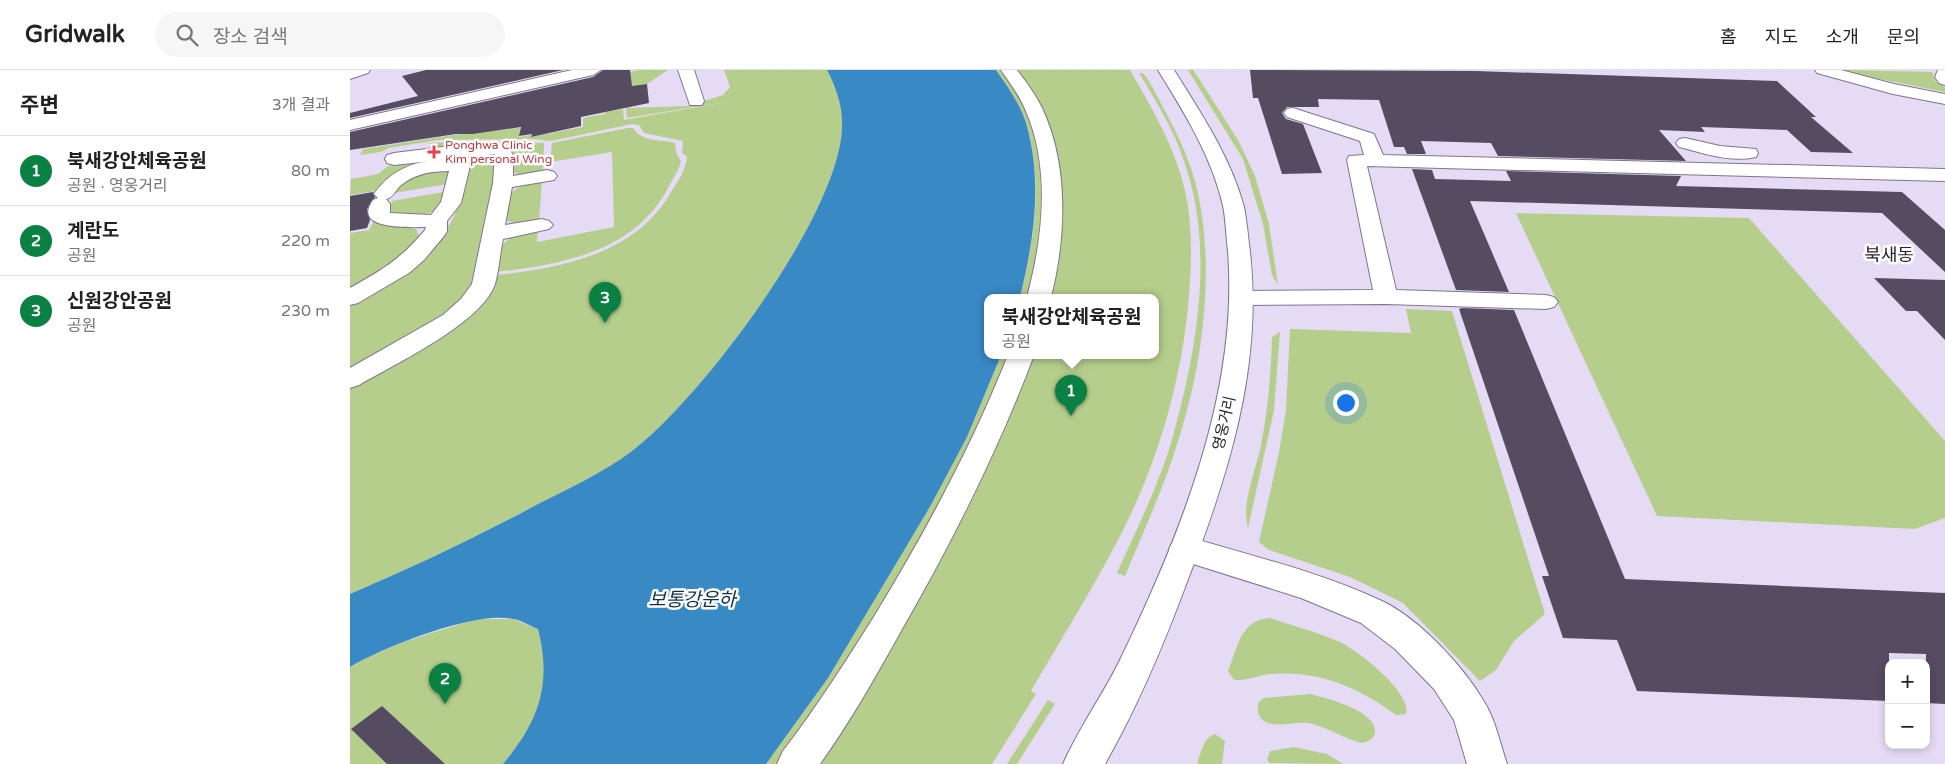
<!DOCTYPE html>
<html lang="ko">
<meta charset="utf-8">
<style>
body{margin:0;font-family:"Varela Round","Noto Sans KR",sans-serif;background:#f6f6f6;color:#222}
.controls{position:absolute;right:15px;bottom:15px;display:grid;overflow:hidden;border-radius:10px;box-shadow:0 2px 8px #0003}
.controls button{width:45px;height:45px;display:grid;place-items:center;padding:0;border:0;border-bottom:1px solid #e0e0e0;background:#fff;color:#222;font:25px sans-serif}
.you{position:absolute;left:995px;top:332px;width:18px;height:18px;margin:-12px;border:4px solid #fff;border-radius:50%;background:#1a73e8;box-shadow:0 0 0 8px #1a73e833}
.badge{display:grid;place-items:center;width:32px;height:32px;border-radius:50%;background:#0b8043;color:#fff;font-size:16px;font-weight:700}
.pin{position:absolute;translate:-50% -41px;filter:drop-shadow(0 1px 2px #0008)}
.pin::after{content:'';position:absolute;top:26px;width:18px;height:15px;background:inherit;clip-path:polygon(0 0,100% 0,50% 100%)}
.popup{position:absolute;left:634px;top:224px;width:175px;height:65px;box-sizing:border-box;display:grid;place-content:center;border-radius:10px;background:#fff;filter:drop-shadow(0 1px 4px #0005);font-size:16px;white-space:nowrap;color:#767676}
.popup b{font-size:19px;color:#222}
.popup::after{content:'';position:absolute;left:50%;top:100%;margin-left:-10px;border:10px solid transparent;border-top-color:#fff}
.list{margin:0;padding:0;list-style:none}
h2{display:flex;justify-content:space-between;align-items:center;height:65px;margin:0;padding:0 20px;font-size:21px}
h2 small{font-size:16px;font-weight:400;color:#767676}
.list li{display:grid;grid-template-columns:32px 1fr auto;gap:15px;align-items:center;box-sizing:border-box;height:70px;padding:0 20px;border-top:1px solid #e0e0e0}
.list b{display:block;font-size:19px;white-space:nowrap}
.list p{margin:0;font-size:16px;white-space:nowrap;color:#767676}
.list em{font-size:16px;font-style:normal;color:#767676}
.icon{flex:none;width:28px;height:28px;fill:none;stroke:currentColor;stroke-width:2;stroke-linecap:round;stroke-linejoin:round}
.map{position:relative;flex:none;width:1595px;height:694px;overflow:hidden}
header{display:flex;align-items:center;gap:30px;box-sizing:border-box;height:70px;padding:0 25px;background:#fff;border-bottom:1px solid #e0e0e0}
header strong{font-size:24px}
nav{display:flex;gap:28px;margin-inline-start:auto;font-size:18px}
.search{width:350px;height:45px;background:#f6f6f6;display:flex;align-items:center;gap:12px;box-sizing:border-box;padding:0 18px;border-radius:28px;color:#767676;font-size:19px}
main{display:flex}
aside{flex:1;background:#fff}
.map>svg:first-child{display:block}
.green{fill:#b5ce8c}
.water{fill:#3989c5}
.building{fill:#554c61}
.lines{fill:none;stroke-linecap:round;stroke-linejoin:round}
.minor-casing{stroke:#7f758b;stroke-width:2}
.major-casing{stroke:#7f758b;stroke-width:2}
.minor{fill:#fff;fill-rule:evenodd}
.major{fill:#fff;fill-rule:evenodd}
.health-dot{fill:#e0444e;stroke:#fff;stroke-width:2}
.labels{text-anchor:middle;stroke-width:5;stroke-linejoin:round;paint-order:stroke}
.far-health-label{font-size:12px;fill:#be3a42;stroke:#fff;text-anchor:start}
.street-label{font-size:15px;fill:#26222b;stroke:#fff}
.quarter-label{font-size:18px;fill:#26222b;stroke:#fff}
.near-water-label{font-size:19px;font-style:italic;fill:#0e3049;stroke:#fff}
</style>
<header>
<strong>Gridwalk</strong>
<div class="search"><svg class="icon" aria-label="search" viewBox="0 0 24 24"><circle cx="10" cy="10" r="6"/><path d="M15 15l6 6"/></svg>장소 검색</div>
<nav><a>홈</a><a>지도</a><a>소개</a><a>문의</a></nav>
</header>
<main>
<aside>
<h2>주변<small>3개 결과</small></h2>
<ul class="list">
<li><span class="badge">1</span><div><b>북새강안체육공원</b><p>공원 · 영웅거리</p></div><em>80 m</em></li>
<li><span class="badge">2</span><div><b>계란도</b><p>공원</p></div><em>220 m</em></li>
<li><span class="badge">3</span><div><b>신원강안공원</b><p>공원</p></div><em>230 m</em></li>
</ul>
</aside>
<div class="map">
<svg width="1595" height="694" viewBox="0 0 1595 694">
<rect width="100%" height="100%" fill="#e6dbf5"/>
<g class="green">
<polygon points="289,0 318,0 297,14 276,17 274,3"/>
<path d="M374,0H477C485,15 492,35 492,51C496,138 350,330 282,381C254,402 220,418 188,434C127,467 64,497 0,524V315C41,293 112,264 139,227C143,221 144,212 146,205C212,198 286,184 321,122C327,112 336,100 337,87L332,83L333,71L294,63L289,55L282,54L201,71L184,69L88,70L39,78L31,82L10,85L13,79L103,65L170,58L169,67L181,65V67L233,57V48L255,44V42L273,39L274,50L382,31L277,48L276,38L338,36L373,25L380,17Z"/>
<path d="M646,0H780C800,35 821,70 832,109C843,147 842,187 839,225C834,291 817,359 792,419C762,490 719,555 681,621L686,624L642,694H416L478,608L581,435L617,367L651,285H805V227H670C684,172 694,110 676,54C670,35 658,16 646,0Z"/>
<polygon points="838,0 843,0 848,7 888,70 905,106 919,154 928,215 922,205 913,154 893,89"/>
<polygon points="1495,0 1582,2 1585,11 1595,17 1595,22 1495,2"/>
<path d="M789,3H793L799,11C816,43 835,75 845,111C866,191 854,290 829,368C815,415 794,460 775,506L767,503C787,458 810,413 823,366C847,280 865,178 834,91C824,60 806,31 789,3Z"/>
<path d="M278,58H283C292,73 311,69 325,73L327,85L331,91C329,100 322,110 318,118C284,182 213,194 147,202L151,176L163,165L188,159L187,172L264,157L262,82L200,92L202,73Z"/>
<path d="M124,71L194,73L193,103C182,104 171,108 162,101L163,79L158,76L83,79L81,74L77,73Z"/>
<path d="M138,81L144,84L147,92L120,219L102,242L72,261L0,297V234C28,213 85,181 101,152C111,133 117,110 120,89L57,99L38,109L25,121L0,125L1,109L28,104L38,96L78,88Z"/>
<path d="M102,100L103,113L44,123C57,102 80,101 102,100Z"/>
<polygon points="192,111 189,150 164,153 155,150 159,124 171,116"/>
<path d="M99,121C96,126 93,134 89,138C77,147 51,149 39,140L42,131Z"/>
<polygon points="1166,143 1399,148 1595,371 1595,448 1565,459 1307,446"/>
<polygon points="24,151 66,159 71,170 60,185 0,223 0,163 19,160"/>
<polygon points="1056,239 1102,241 1195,544 1164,571 1146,600 1130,611 1053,533 1000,507 919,480 909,472 929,382 936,340 940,259 1061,263"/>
<path d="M930,262L924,340L898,458C891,431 906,402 911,375C918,339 921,304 922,267Z"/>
<path d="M920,548C943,556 968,562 990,572C1008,581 1062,622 1056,644L1046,645C1008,617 969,600 921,604C909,605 896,611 884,610L878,601C888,577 890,550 920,548Z"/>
<path d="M128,549H163L188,559C202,615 190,650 153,694H0V597C39,574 84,562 128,549Z"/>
<path d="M960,624C976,628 1025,640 1025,661C1025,669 1019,671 1012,673C994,669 978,657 958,653C945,651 928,658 916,652C908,648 907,641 908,633L914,628Z"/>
<polygon points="698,630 705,634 667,694 657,694"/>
<path d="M865,664L875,671L872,694H847C851,683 853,668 865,664Z"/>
<polygon points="944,677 977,684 993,694 920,693 917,690 920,681"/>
</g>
<path class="water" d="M477,0H646C658,17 670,34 676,53C693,111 684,170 670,227H637V285H651L617,367L581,435L478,608L416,694H153C189,651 202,615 188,559C180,556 171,550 163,549C124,541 34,577 0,597V524C64,497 127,467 188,434C220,418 254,402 282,381C350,330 496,138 492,51C492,35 485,15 477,0Z"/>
<g class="building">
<polygon points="76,0 213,0 0,48 0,43 68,26 52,6"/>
<polygon points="253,0 280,0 282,16 297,14 299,33 231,47 231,56 181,67 182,64 169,66 171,57 123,64 106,64 0,80 0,62 243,7"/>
<polygon points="900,0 1126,1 1427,11 1466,47 1461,47 1503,83 1461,82 1437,60 1351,57 1355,62 1309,60 1336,91 1148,86 1141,73 1071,71 1076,84 1057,84 1054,77 1044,77 1029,30 968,29 969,37 937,37 932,43 936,49 953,54 972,103 932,104 908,28 903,28"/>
<polygon points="1062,99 1082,100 1085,109 1161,111 1156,101 1331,106 1326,116 1552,122 1595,160 1595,202 1532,143 1120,131 1159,222 1106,220"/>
<polygon points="23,122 25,127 17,139 20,150 17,158 0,161 0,126"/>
<polygon points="1524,208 1595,210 1595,270 1567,241 1556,241"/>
<polygon points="1112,238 1164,240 1275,509 1595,523 1595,634 1576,633 1576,584 1539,583 1539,631 1287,621 1267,570 1213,568 1192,506 1199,506 1109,239"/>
<polygon points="32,636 95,694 37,694 1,659"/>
</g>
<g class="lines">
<defs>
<g id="minor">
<polygon points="0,0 20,0 18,3 0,9"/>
<polygon points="222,0 251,0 243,5 0,60 0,50"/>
<polygon points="328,0 344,0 354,31 352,35 340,35"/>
<path d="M651,0H667C676,12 686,25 692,38C719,95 716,168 701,227H677C693,168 701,97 675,39C669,25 660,13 651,0Z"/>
<polygon points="1465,0 1491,0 1544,14 1595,24 1595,34 1543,24 1467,3"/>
<polygon points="943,38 1024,64 1033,85 1595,99 1595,111 1017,96 1046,220 1196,225 1204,227 1208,232 1204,237 1196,239 1036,234 892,235 884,233 880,228 884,223 892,221 1023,220 997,90 999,86 1014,85 1010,71 937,47 934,43 937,39"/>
<path d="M1335,68L1370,76L1406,79L1408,83L1406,87C1380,93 1353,83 1329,77L1326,73L1329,69Z"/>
<path d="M134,72C164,74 163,77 163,106L197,100L204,102L207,106L204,110L162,117L155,155L192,149L199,151L203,155L199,159L153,169C150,183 149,200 145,214C132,253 45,294 9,315L0,318V298L93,245L111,229L122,214L143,113L145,84L44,95L37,93L35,89L37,85L44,83Z"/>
<path d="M101,89L117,92L120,96L111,133L97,151V161L94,166L74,190L59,203L8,233L0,235V218C32,200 51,189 75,160L76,157C61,157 1,161 23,130L28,128L24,124C42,98 69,89 101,89ZM99,101L91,132L81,145L40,143V134L36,129C43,128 45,121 50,116C64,104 81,101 99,101Z"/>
<path d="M658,285H684C648,381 602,472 551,561C526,606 500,652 470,694H427L433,681C467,637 496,591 525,545C576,461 622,376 658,285Z"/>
<path d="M835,466C901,486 971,502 1034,532C1070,550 1113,596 1133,630C1145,648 1150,673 1157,694H1117L1104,650L1084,619L1045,579L1011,553L951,528L824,488L819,479L824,470Z"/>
</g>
<g id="major">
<path d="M808,0H824C851,43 881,88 894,137C897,152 898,167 900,182C913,297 878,406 837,512C814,574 788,636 755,694H713C729,658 752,626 769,592C830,466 889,322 878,181C876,166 876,150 873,136C862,87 834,42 808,0Z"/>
<polygon points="1588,0 1595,0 1595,15 1589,13 1585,7"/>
</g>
</defs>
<use href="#minor" class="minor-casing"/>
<use href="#major" class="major-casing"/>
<use href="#minor" class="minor"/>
<use href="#major" class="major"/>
</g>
<path class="health-dot" d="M81.5 74.5h5v5h5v5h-5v5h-5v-5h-5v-5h5z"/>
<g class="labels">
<g class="far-health-label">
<text x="95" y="79">Ponghwa Clinic<tspan x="95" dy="14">Kim personal Wing</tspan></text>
</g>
<g class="street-label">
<text transform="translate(874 353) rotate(-77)" y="5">영웅거리</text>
</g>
<g class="quarter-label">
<text x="1539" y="191">북새동</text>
</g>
<g class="near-water-label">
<text x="342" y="536">보통강운하</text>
</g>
</g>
</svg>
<div class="controls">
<button>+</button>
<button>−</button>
</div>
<div class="you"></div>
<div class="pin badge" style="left:721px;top:346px">1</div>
<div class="popup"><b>북새강안체육공원</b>공원</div>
<div class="pin badge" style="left:95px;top:634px">2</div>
<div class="pin badge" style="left:255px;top:253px">3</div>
</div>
</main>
